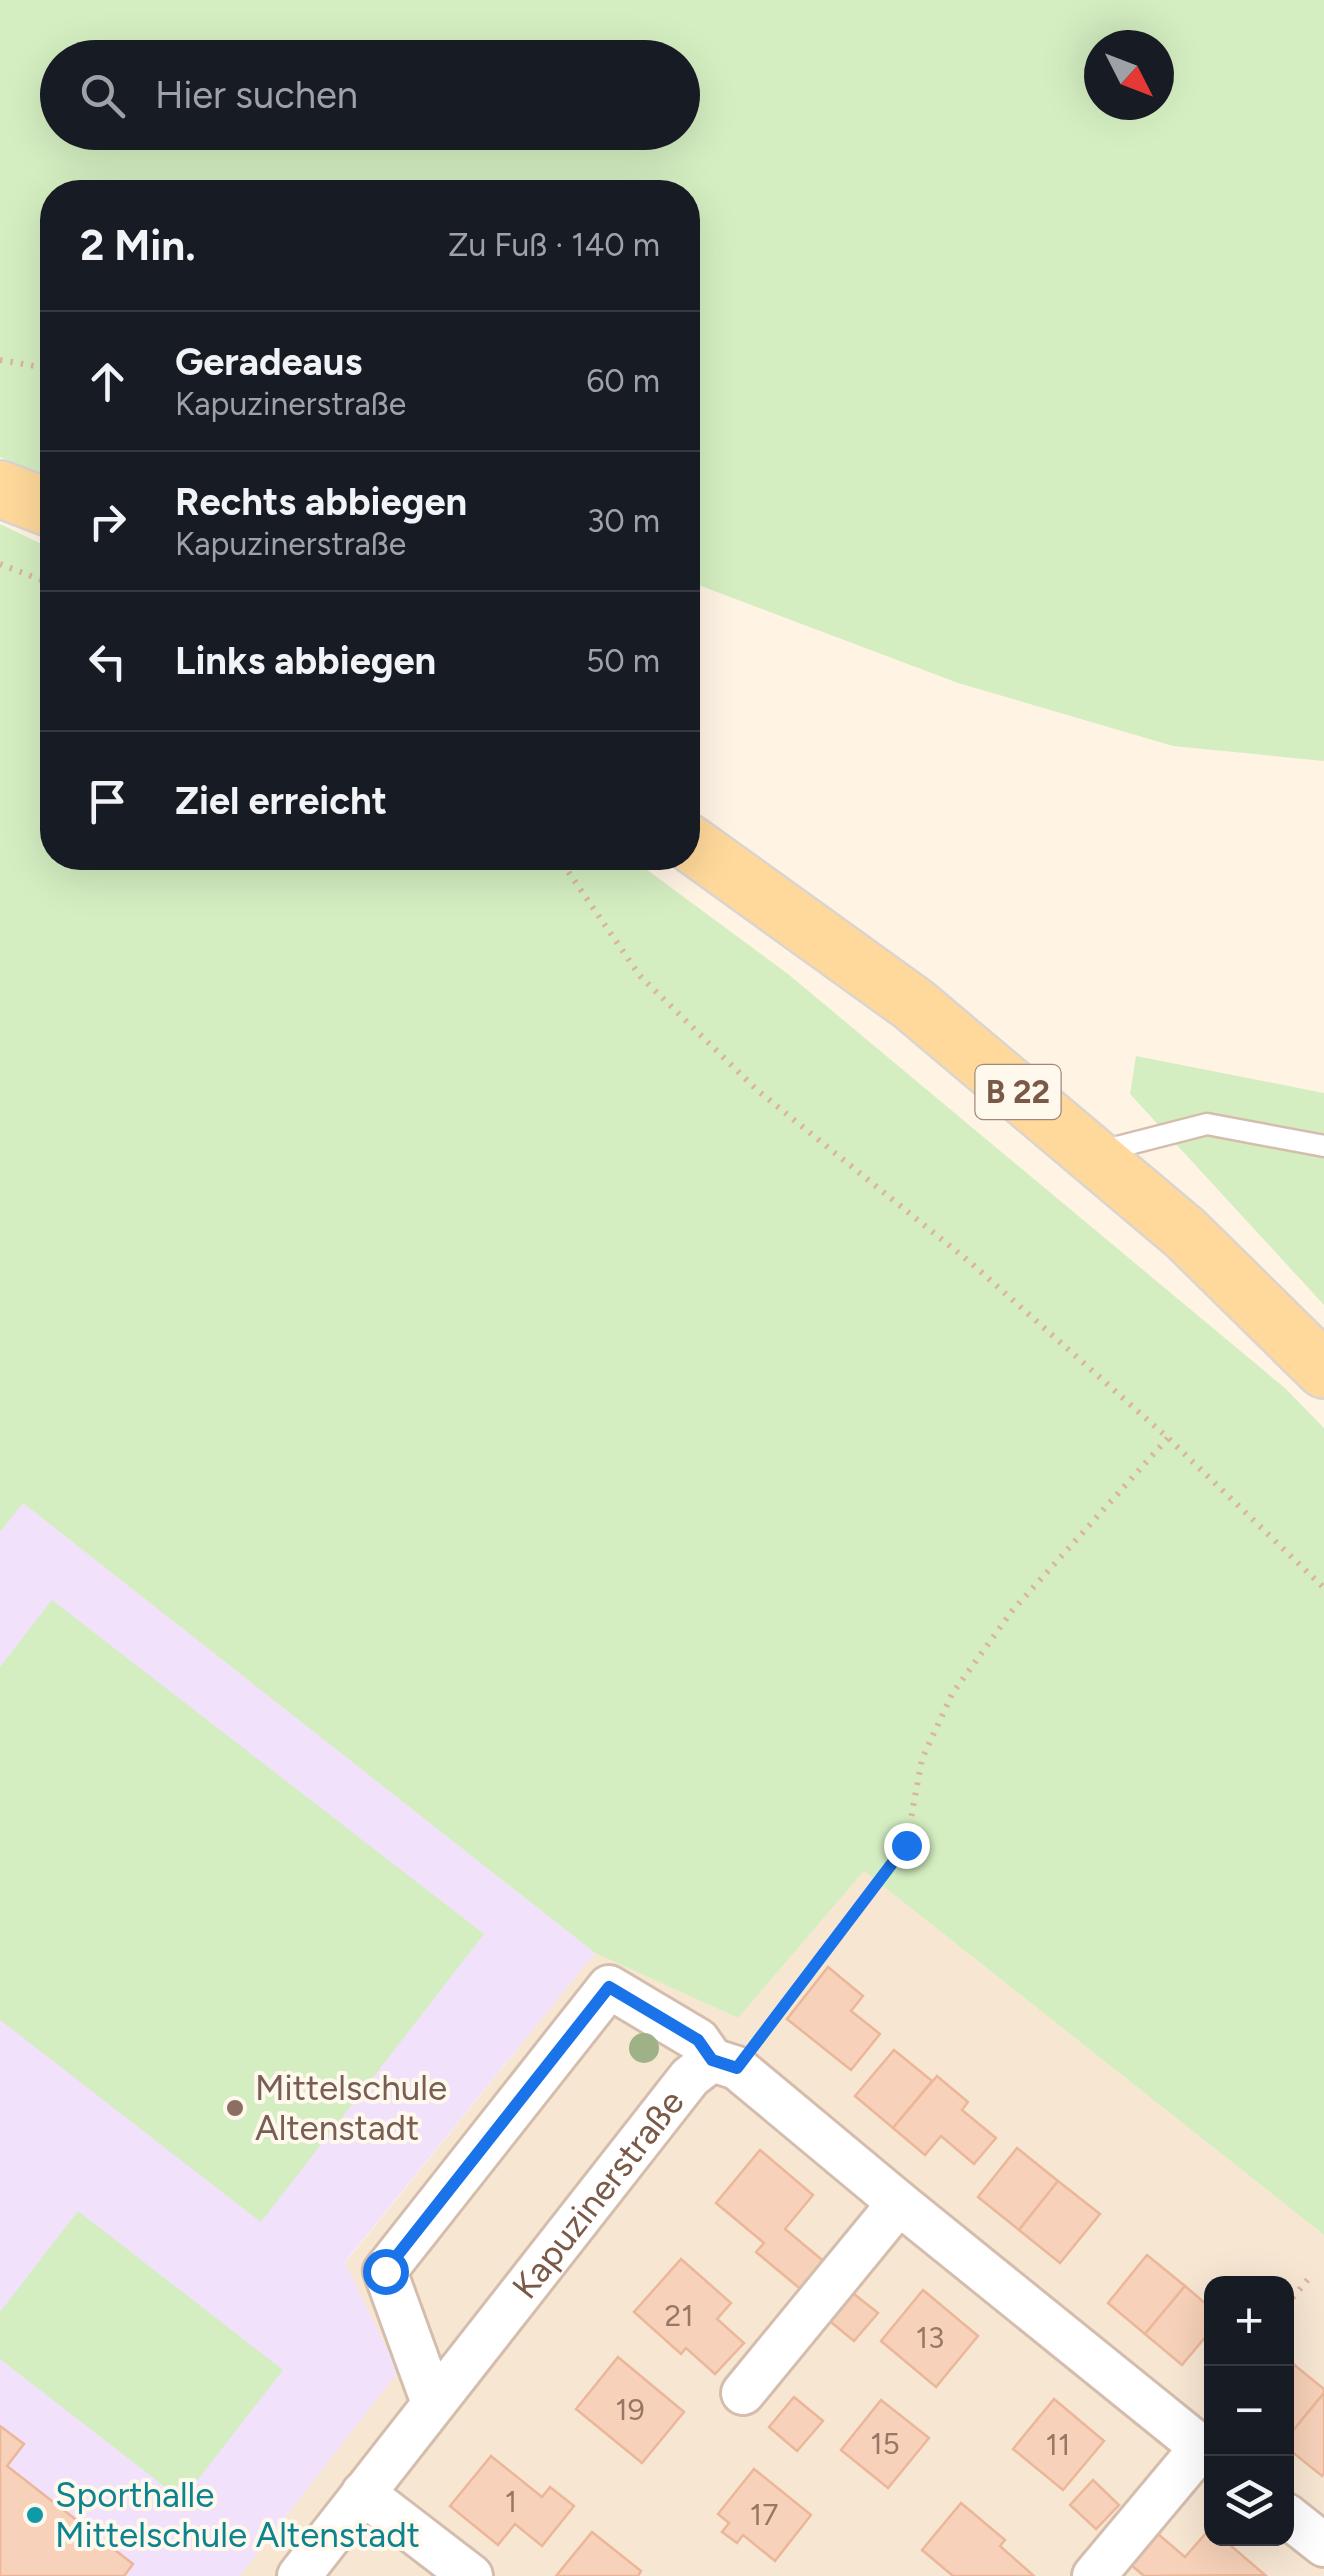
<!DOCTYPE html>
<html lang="de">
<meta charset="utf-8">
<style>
body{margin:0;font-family:Figtree,sans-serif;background:#242831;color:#f1f3f6}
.controls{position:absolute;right:30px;bottom:30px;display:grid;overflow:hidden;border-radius:20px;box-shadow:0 10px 40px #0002}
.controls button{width:90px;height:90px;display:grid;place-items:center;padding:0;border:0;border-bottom:2px solid #363941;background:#171b24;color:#f1f3f6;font:50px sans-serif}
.compass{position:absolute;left:1084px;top:30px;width:90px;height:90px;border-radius:50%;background:#171b24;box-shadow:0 10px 40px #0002;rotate:132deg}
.stop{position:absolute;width:30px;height:30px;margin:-22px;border:8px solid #1a73e8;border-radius:50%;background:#fff}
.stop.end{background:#1a73e8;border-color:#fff;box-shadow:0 2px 10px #0008}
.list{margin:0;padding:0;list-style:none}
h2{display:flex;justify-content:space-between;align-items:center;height:130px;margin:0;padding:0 40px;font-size:42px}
h2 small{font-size:32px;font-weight:400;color:#9ea1a6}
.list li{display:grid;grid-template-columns:65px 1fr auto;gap:30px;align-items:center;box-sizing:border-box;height:140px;padding:0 40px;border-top:2px solid #363941}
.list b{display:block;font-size:38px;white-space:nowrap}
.list p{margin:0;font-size:32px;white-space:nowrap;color:#9ea1a6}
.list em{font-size:32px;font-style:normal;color:#9ea1a6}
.icon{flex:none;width:55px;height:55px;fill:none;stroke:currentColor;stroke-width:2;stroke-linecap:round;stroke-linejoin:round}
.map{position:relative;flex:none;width:1324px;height:2576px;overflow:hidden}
.search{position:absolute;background:#171b24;box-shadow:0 10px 40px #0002;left:40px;top:40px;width:660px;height:110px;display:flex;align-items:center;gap:25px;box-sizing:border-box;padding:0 35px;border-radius:55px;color:#9ea1a6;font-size:38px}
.panel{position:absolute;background:#171b24;box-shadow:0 10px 40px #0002;left:40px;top:180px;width:660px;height:690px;border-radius:40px}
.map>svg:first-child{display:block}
.residential{fill:#f7e6d2;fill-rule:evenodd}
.education{fill:#f1e1fb}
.green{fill:#d4eec1;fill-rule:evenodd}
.building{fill:#f7d1b9;stroke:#ebb798;stroke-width:2.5}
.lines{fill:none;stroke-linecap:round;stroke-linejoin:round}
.service-casing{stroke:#d4bdac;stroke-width:25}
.minor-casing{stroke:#d4bdac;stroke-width:48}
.primary-casing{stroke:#dcd4cf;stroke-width:60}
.path{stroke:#dcb49c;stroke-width:6;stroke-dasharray:2.5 8;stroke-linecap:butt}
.service{stroke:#fff;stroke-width:20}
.minor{stroke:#fff;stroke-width:42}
.primary{stroke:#ffd99b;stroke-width:55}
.tree{fill:#9eb187}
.route{stroke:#1a73e8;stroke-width:12}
.education-dot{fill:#8d6e63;stroke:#fff8ed;stroke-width:4}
.culture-dot{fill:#0f9aa8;stroke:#fff8ed;stroke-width:4}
.labels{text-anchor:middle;stroke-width:8;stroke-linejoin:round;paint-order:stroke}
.number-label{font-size:30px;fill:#997764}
.shield{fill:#fff8ed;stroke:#a28979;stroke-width:2.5}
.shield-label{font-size:32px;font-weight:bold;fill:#7a5947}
.education-label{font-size:35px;fill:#785e54;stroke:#fff8ed;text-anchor:start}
.street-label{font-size:35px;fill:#7a5947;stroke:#fff8ed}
.culture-label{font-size:35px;fill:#0d838f;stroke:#fff8ed;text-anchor:start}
</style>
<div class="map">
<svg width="1324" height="2576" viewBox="0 0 1324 2576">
<rect width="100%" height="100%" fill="#fff4e4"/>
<path class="residential" d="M864,1871L1324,2235V2576H240L397,2373L345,2263L595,1953L738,2018ZM1212,2284H1286V2538H1212Z"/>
<polygon class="education" points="22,1502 595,1953 345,2262 398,2372 240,2576 0,2576 0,1532"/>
<g class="green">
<path d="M0,0H1324V761L1173,746L958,683L693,583L688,616V192H52V480L0,457ZM1099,45H1159V105H1099ZM58,58H682V132H58Z"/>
<polygon points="0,524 52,549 52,858 631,858 788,974 1286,1389 1324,1428 1324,2235 864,1871 738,2018 595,1953 23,1503 0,1532"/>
<polygon points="1136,1056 1324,1093 1324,1305 1130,1094"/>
<polygon points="52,1600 484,1934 261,2222 0,2020 0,1667"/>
<polygon points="78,2211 283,2370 182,2500 0,2359 0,2312"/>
</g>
<g class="building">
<polygon points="828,1967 863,1996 851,2011 880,2034 851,2070 787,2019"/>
<polygon points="894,2050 932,2081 893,2128 855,2096"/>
<polygon points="937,2076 968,2102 962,2110 996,2138 974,2164 941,2136 925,2155 893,2128"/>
<polygon points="1017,2148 1058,2181 1019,2230 978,2197"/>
<polygon points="760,2150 813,2195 785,2229 827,2264 804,2292 756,2252 764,2243 716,2203"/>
<polygon points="1058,2181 1100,2214 1060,2263 1019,2230"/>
<polygon points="1147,2255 1185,2286 1145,2334 1108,2303"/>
<polygon points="681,2259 731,2303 717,2319 744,2343 715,2374 686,2348 681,2354 634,2312"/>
<polygon points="1185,2286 1212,2309 1212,2329 1182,2365 1145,2334"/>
<polygon points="849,2290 878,2313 854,2341 826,2318"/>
<polygon points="923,2290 978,2336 936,2387 881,2341"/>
<polygon points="618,2357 684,2412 642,2463 576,2409"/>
<polygon points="1287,2359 1324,2389 1324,2393 1286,2439"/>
<polygon points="1324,2393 1324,2473 1322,2476 1286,2447 1286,2439"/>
<polygon points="794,2397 823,2421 797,2451 769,2427"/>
<polygon points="1054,2399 1104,2441 1063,2490 1013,2449"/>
<polygon points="881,2400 929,2438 888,2488 841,2450"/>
<polygon points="0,2426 24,2444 7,2466 133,2564 124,2576 0,2576"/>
<polygon points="491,2456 542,2497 550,2487 574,2506 542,2546 515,2524 498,2545 450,2506"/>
<polygon points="754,2469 811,2515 775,2561 743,2535 737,2543 722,2532 729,2523 718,2514"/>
<polygon points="1093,2480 1119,2505 1096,2529 1070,2505"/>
<polygon points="961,2503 1005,2540 1000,2546 1034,2576 953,2576 922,2550"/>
<polygon points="1151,2528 1185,2557 1207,2532 1212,2538 1222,2538 1265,2575 1144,2576 1124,2559"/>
<polygon points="592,2532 641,2571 638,2576 556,2576"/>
</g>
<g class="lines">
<defs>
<polyline id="service" points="1098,1152 1207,1124 1324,1146"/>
<g id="minor">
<polyline points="712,2060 737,2068 899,2203 1212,2456"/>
<polyline points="743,2393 899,2203"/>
<polyline points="363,2493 471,2576"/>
<polyline points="1286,2515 1324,2545"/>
<path id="s1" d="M299,2576L690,2077L712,2060L698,2040L609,1987L385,2271L433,2403"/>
<polyline points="1094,2576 1201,2448"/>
</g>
<g id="primary">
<polyline points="0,489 52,509"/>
<polyline points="688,842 913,1004 1186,1234 1324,1370"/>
</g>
</defs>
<use href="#service" class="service-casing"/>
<use href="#minor" class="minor-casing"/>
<use href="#primary" class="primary-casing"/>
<g class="path">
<polyline points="0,360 52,369"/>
<polyline points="0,564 52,584"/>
<polyline points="553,858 567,870 640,976 757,1090 971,1263 1168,1438 1324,1588"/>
<polyline points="759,2039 906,1845 922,1759 952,1694 1012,1611 1168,1438"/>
<polyline points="1286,2306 1309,2278"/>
</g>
<use href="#service" class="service"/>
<use href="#minor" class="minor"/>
<use href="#primary" class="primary"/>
</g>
<circle class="tree" cx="644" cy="2048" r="15"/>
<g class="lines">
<polyline class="route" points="385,2271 609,1987 698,2040 712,2060 737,2068 906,1845"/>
</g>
<circle class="education-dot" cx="235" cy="2108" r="10"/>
<circle class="culture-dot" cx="35" cy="2515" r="10"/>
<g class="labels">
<g class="number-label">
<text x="679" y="2326">21</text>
<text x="930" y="2348">13</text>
<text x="630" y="2420">19</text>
<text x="885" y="2454">15</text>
<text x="1058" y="2455">11</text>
<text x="511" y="2512">1</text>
<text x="764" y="2525">17</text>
</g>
<rect class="shield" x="975.5" y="1065" width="85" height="54" rx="8"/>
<g class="shield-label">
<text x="1018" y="1103">B 22</text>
</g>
<g class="education-label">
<text x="255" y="2100">Mittelschule<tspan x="255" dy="40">Altenstadt</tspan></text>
</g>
<g class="street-label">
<text dy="12" stroke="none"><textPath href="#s1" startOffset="485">Kapuzinerstraße</textPath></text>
</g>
<g class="culture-label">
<text x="55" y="2507">Sporthalle<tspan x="55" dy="40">Mittelschule Altenstadt</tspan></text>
</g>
</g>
</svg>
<div class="controls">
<button>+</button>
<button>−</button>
<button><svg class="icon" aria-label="layers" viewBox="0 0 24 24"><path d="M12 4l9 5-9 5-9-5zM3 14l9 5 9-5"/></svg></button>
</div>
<svg class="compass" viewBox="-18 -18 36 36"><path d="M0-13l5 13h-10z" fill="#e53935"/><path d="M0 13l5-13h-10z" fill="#9ea1a6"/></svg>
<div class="stop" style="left:385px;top:2271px"></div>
<div class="stop end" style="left:906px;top:1845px"></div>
<div class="search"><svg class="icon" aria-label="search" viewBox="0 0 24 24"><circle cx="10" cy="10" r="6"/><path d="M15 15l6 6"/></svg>Hier suchen</div>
<section class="panel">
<h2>2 Min.<small>Zu Fuß · 140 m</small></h2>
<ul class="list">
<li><svg class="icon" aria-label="ahead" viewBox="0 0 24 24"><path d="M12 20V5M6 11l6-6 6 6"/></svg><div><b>Geradeaus</b><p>Kapuzinerstraße</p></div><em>60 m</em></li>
<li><svg class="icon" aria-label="right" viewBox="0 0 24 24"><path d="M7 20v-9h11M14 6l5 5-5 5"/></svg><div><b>Rechts abbiegen</b><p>Kapuzinerstraße</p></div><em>30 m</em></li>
<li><svg class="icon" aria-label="left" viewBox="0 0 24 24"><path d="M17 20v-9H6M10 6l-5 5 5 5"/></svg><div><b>Links abbiegen</b></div><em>50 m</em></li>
<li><svg class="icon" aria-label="arrive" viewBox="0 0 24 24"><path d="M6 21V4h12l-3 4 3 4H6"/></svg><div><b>Ziel erreicht</b></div></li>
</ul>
</section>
</div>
